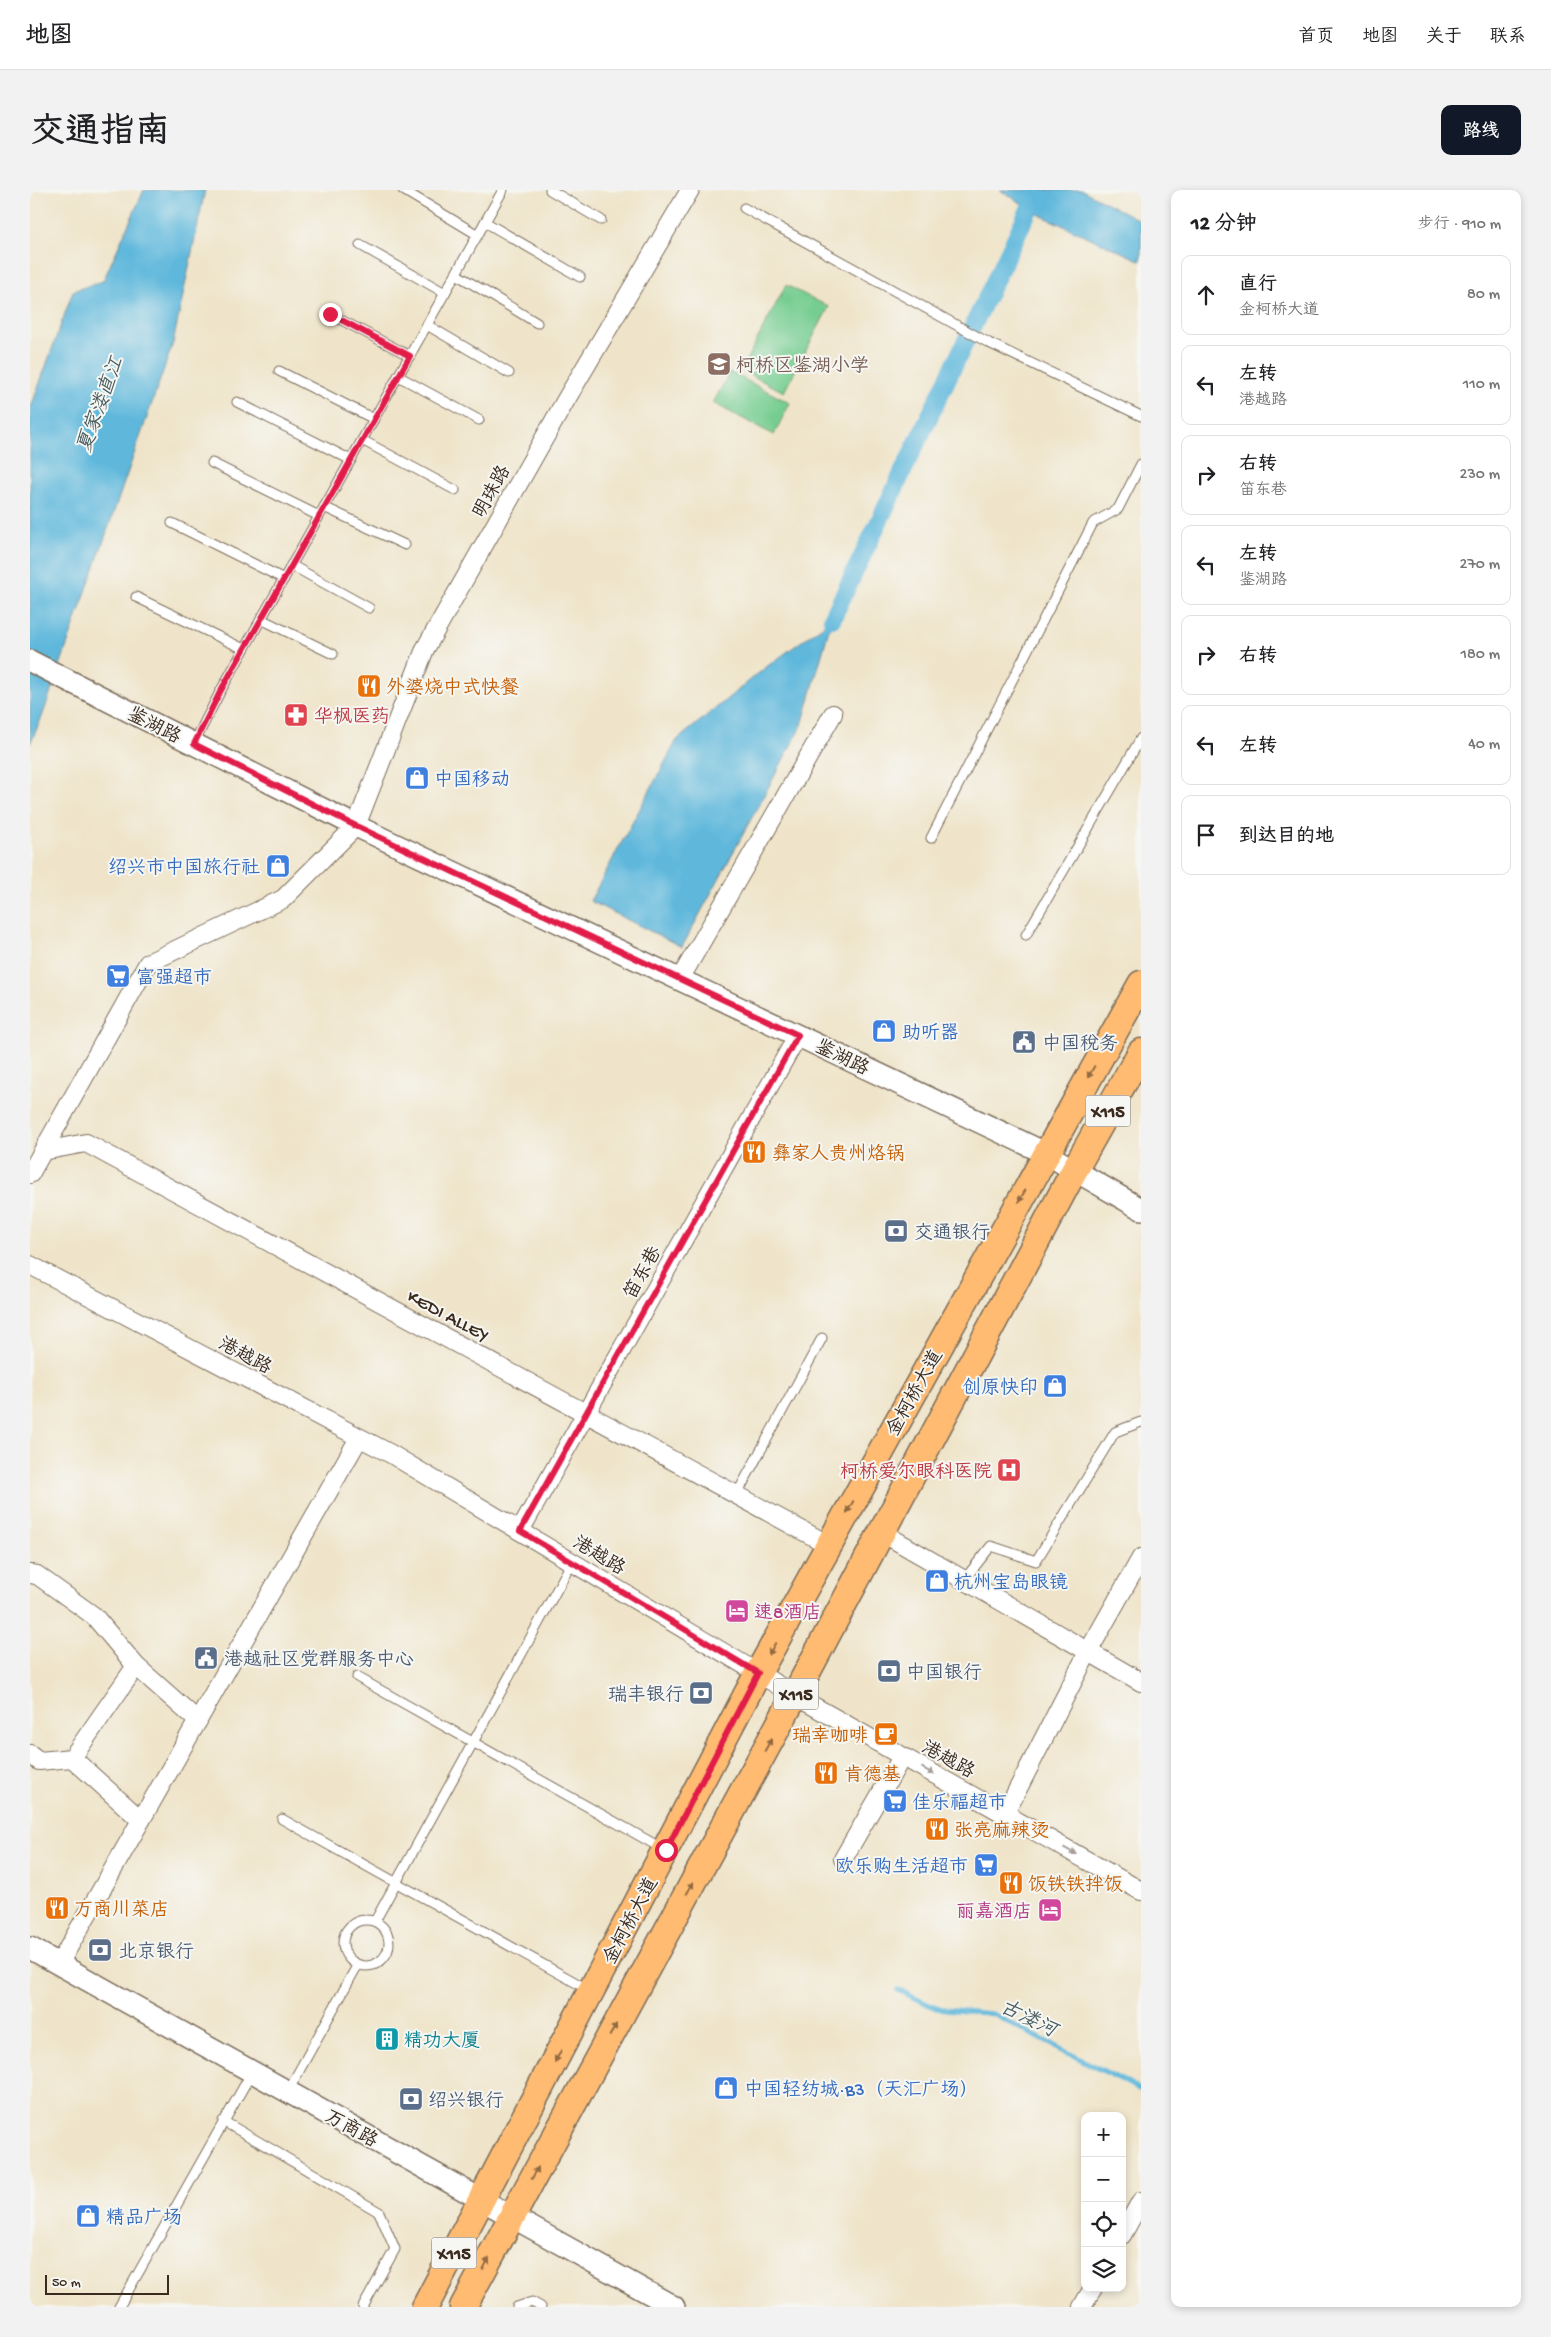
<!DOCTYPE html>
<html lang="zh">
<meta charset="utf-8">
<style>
body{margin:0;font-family:"Gochi Hand","LXGW WenKai TC",sans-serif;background:#f2f2f2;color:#202124}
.controls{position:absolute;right:15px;bottom:15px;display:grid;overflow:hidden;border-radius:10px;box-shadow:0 2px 8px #0003}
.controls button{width:45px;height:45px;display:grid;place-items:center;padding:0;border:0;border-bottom:1px solid #e0e0e0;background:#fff;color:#202124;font:25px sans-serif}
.scale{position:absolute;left:15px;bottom:12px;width:124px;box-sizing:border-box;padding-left:5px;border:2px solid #3b2a1e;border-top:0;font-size:14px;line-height:18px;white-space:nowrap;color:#3b2a1e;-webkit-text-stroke:4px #f6f6f2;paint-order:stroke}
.stop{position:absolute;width:15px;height:15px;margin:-11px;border:4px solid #e11d48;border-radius:50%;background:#fff}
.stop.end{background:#e11d48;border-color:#fff;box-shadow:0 1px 5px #0008}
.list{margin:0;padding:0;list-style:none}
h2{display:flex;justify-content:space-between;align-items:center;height:65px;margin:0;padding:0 20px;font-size:21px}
h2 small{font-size:16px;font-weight:400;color:#757577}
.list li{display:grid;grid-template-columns:32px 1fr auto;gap:15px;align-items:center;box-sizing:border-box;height:80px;margin:0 10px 10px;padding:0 10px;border:1px solid #e0e0e0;border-radius:10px}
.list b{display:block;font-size:19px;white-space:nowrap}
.list p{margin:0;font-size:16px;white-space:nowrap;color:#757577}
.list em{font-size:16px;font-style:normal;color:#757577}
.icon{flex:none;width:28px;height:28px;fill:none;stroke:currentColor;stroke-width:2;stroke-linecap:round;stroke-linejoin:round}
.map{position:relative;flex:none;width:1111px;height:2117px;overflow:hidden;border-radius:10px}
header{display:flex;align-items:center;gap:30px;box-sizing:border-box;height:70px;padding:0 25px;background:#fff;border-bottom:1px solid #e0e0e0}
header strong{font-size:24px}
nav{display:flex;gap:28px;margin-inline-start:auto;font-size:18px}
.intro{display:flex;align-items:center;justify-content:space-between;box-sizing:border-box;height:120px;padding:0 30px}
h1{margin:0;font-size:35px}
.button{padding:12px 22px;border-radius:10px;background:#111827;color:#fff;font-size:18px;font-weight:700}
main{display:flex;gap:30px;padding:0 30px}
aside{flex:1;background:#fff;border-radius:10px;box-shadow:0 2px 8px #0003}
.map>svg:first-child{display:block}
.green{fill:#76cd91;stroke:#587c58}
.water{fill:#5fb8dc;stroke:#4d717d}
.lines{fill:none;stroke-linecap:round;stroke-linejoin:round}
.stream{stroke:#5fb8dc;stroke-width:5}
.canal{stroke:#5fb8dc;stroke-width:18}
.service-casing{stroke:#7a6b5a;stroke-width:11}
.minor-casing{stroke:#7a6b5a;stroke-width:20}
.tertiary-casing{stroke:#7a6b5a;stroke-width:24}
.primary-casing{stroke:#7a6b5a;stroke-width:29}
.service{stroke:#fff;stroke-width:9}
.minor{stroke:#fff;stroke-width:18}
.tertiary{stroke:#fff;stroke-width:21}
.primary{stroke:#febb71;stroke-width:26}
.oneway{fill:#936b43}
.oneway2{fill:#a79f9a}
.route{stroke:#e11d48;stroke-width:6}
.labels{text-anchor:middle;stroke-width:4;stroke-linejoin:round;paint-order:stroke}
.shield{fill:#f6f6f2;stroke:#73675e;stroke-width:1}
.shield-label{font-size:18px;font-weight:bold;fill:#3b2a1e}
.education-label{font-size:19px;fill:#785e54;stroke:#f6f6f2;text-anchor:start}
.street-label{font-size:19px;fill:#3b2a1e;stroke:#f6f6f2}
.food-label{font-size:19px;fill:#c56008;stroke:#f6f6f2;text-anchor:start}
.health-label{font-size:19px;fill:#be3a42;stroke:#f6f6f2;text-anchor:start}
.shop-label{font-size:19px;fill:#366cbe;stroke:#f6f6f2;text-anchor:start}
.service-label{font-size:19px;fill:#4e5e75;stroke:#f6f6f2;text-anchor:start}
.hotel-label{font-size:19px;fill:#b23c85;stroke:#f6f6f2;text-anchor:start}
.culture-label{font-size:19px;fill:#0d838f;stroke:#f6f6f2;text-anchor:start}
.water-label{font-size:20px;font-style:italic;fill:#485c60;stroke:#f6f6f2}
</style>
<header>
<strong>地图</strong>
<nav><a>首页</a><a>地图</a><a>关于</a><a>联系</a></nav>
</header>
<div class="intro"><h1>交通指南</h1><a class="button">路线</a></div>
<main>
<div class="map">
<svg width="1111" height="2117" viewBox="0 0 1111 2117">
<rect width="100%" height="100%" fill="#f6f6f2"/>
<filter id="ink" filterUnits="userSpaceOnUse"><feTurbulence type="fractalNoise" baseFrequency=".02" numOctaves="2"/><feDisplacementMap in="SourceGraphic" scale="10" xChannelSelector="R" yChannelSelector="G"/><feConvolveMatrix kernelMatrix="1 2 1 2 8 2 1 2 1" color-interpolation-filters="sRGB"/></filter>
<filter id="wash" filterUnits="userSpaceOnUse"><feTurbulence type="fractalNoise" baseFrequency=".0096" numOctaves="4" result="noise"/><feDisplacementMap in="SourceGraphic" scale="20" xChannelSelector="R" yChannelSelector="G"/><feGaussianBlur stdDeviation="1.12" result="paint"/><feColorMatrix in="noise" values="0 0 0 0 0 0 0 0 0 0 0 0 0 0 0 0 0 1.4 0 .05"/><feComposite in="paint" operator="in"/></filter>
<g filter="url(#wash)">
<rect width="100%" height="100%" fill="#efe4c9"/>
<g class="green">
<polygon points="756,95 799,117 754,202 711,180"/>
<polygon points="700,182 760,213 744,245 683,213"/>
</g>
<g class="water">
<polygon points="114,0 175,0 143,153 12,527 0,554 0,220 43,101 73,91"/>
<polygon points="970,0 1052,0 1111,31 1111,71 1012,26"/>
<polygon points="802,429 772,535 652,757 560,711 647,550 735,478"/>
</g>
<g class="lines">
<polyline class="stream" points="868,1800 906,1818 962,1824 1111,1900"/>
<polyline class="canal" points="802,429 1005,7"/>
</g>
</g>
<g filter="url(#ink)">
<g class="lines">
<defs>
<g id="service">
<polyline points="373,0 448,45"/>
<polyline points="520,0 571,30"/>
<polyline points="714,18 959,153 1111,226"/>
<polyline points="455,32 550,87"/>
<polyline points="330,55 415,103"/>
<polyline points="426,84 507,133"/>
<polyline points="300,124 380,166"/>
<polyline points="397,135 479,183"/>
<polyline points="249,181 344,229"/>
<polyline points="368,186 449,230"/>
<polyline points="207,212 321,270"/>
<polyline points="332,250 425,300"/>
<polyline points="182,273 289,326"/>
<polyline points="294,317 375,355"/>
<polyline points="142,333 254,389"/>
<polyline points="261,375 339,418"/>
<polyline points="106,407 214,459"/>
<polyline points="231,429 303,464"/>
<polyline points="164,553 190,502 473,0"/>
<polyline points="901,648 1063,333 1088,319 1111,274"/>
<polyline points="996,745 1111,548"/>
<polyline points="707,1304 792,1148"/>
<polyline points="934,1390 961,1356 1006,1371 1085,1242 1111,1232"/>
<polyline points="327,1487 633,1659"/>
<polyline points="252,1629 559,1800"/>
<circle cx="336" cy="1753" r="23"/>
<polyline points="345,1731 542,1372"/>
<polyline points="258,1901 327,1776"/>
<polyline points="193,1931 349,2022 365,2059 333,2117"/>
<polyline points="89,2117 222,1882"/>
<polyline points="487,2117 502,2112 511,2117"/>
</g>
<g id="minor">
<polyline points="650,789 803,524"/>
<polyline points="13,961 56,953 799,1355"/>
<polyline points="0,984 118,773 253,709 326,636 395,459 537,208 660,0"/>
<polyline points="0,1075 361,1264 778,1513 1111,1701"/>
<polyline points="490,1341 768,845"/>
<polyline points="851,1342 1111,1492"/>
<polyline points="0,1384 7,1385 64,1426 106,1476 168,1531"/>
<polyline points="0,1564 9,1571 42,1568 111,1630"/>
<polyline points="42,1568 106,1476"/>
<polyline points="975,1624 1058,1462 1111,1368"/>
<polyline points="813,1669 872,1567"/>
<polyline points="29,1774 329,1248"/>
<polyline points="1092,2045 1111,2011"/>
<polyline points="1052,2117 1063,2098"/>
</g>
<g id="tertiary">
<polyline points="0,471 326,636 1015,963 1111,1019"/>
<polyline points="0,1758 644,2117"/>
</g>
<g id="primary">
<polyline points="395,2117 728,1483 1111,794"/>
<polyline points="433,2117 765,1505 1045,979 1111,862"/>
</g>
</defs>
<use href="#service" class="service-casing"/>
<use href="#minor" class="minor-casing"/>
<use href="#tertiary" class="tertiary-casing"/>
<use href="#primary" class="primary-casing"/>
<use href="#service" class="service"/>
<use href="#minor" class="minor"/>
<use href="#tertiary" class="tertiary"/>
<use href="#primary" class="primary"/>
</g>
<defs><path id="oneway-solid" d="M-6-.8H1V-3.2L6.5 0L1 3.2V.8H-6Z" transform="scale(1.25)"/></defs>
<g class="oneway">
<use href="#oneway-solid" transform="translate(1061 882) rotate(120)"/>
<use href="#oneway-solid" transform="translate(992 1006) rotate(119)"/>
<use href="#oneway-solid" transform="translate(820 1317) rotate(119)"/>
<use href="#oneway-solid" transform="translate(742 1459) rotate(119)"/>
<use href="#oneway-solid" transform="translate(738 1555) rotate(-61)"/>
<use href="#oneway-solid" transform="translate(660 1698) rotate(-61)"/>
<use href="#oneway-solid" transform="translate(583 1840) rotate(-61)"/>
<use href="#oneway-solid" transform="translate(528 1866) rotate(118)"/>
<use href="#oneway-solid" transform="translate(505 1983) rotate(-61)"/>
<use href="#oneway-solid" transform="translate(456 2074) rotate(-62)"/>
</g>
<g class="oneway2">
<use href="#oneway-solid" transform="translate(898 1581) rotate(29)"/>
<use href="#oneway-solid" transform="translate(1040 1661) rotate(29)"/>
</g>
</g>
<g class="lines" filter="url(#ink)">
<polyline class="route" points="300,124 380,166 190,502 164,554 326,636 768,845 490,1341 728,1483 636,1660"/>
</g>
<defs>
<symbol id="school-square" viewBox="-11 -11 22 22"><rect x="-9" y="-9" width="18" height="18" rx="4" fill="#8d6e63" stroke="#f6f6f2"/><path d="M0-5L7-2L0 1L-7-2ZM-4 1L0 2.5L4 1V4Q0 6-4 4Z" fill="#fff"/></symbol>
<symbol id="restaurant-square" viewBox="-11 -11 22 22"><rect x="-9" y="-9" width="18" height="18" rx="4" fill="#e8710a" stroke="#f6f6f2"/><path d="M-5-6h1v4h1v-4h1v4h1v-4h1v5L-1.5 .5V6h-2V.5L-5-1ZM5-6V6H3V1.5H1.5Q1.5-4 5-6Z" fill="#fff"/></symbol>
<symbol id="pharmacy-square" viewBox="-11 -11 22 22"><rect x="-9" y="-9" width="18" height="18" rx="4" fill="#e0444e" stroke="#f6f6f2"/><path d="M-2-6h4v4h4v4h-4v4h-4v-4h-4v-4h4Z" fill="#fff"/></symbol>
<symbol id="shop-square" viewBox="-11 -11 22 22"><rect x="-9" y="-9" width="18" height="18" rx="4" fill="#3f7fe0" stroke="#f6f6f2"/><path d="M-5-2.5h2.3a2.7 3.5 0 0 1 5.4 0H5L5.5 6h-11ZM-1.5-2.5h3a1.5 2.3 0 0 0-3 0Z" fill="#fff"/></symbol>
<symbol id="supermarket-square" viewBox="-11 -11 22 22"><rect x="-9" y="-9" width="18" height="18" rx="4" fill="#3f7fe0" stroke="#f6f6f2"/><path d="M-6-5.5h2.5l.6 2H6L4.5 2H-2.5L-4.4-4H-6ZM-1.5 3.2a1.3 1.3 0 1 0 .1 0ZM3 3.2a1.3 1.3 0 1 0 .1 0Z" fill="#fff"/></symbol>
<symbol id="civic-square" viewBox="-11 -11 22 22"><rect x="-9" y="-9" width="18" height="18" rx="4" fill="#5c6f8a" stroke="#f6f6f2"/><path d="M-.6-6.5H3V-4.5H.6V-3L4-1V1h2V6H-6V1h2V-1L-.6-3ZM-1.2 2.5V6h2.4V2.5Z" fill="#fff"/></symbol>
<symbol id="bank-square" viewBox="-11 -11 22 22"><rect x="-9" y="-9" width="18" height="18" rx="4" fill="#5c6f8a" stroke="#f6f6f2"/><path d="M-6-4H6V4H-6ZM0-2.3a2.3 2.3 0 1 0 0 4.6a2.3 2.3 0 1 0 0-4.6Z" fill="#fff"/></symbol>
<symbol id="hospital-square" viewBox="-11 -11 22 22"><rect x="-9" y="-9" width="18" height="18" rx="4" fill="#e0444e" stroke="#f6f6f2"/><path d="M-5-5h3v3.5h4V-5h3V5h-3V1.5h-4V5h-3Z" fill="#fff"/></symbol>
<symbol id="hotel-square" viewBox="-11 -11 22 22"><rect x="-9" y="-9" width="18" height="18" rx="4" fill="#d1479c" stroke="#f6f6f2"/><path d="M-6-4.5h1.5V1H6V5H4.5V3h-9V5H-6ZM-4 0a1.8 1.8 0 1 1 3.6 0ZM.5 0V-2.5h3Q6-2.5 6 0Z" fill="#fff"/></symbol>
<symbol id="cafe-square" viewBox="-11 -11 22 22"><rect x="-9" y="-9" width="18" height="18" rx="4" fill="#e8710a" stroke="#f6f6f2"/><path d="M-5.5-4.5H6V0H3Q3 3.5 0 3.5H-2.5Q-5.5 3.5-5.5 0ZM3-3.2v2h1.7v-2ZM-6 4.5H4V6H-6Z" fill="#fff"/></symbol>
<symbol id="building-square" viewBox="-11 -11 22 22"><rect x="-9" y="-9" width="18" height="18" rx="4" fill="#0f9aa8" stroke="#f6f6f2"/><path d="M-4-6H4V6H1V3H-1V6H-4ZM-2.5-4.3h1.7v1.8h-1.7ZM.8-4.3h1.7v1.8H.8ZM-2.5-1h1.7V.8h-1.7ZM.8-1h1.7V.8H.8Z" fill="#fff"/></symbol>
</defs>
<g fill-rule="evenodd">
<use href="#school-square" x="675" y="160" width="28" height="28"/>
<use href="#restaurant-square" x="325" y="482" width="28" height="28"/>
<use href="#pharmacy-square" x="252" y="511" width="28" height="28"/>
<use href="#shop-square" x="373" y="574" width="28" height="28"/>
<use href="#shop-square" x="234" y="662" width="28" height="28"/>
<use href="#supermarket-square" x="74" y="772" width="28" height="28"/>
<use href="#shop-square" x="840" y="827" width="28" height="28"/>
<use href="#civic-square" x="980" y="838" width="28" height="28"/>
<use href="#restaurant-square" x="710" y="948" width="28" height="28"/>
<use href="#bank-square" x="852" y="1027" width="28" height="28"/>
<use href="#shop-square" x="1011" y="1182" width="28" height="28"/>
<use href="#hospital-square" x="965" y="1266" width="28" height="28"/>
<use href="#shop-square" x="893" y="1377" width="28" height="28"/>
<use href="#hotel-square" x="693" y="1407" width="28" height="28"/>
<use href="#civic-square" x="162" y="1454" width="28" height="28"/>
<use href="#bank-square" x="845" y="1467" width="28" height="28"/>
<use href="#bank-square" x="657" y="1489" width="28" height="28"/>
<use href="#cafe-square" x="842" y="1530" width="28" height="28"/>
<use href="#restaurant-square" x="782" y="1569" width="28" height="28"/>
<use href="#supermarket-square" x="851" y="1597" width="28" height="28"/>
<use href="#restaurant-square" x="893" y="1625" width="28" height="28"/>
<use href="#supermarket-square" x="942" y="1661" width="28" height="28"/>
<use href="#restaurant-square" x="967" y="1679" width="28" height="28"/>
<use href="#restaurant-square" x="13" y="1704" width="28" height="28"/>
<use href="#hotel-square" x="1006" y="1706" width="28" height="28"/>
<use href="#bank-square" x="56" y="1746" width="28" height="28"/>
<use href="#building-square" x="343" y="1835" width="28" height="28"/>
<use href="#shop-square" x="682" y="1884" width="28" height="28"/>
<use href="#bank-square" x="367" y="1895" width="28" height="28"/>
<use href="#shop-square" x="44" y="2012" width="28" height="28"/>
</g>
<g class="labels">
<g class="shield">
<rect x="1055.5" y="905.5" width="45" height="31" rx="4"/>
<rect x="743.5" y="1488.5" width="45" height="31" rx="4"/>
<rect x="401.5" y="2047.5" width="45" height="31" rx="4"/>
</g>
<g class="shield-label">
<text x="1078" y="927">X115</text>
<text x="766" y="1510">X115</text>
<text x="424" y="2069">X115</text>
</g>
<g class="education-label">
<text x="706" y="181">柯桥区鉴湖小学</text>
</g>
<g class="street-label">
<text transform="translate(460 301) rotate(-61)" y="7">明珠路</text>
<text transform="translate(125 534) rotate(27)" y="7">鉴湖路</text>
<text transform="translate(813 866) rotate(26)" y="7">鉴湖路</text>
<text transform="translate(611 1082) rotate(-61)" y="7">笛东巷</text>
<text transform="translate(419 1124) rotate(28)" y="7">KEDI ALLEY</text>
<text transform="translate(216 1164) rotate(28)" y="7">港越路</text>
<text transform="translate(883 1202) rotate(-61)" y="7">金柯桥大道</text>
<text transform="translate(570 1364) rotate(31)" y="7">港越路</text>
<text transform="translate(919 1568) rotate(29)" y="7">港越路</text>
<text transform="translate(599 1730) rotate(-62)" y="7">金柯桥大道</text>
<text transform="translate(322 1937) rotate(29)" y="7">万商路</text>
</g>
<g class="food-label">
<text x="356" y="503">外婆烧中式快餐</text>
<text x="742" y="969">彝家人贵州烙锅</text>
<text x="838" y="1551" text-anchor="end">瑞幸咖啡</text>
<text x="814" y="1590">肯德基</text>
<text x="924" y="1646">张亮麻辣烫</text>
<text x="998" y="1700">饭铁铁拌饭</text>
<text x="44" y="1725">万商川菜店</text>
</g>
<g class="health-label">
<text x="284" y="532">华枫医药</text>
<text x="962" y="1287" text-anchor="end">柯桥爱尔眼科医院</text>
</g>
<g class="shop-label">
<text x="404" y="595">中国移动</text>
<text x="230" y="683" text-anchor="end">绍兴市中国旅行社</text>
<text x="106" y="793">富强超市</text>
<text x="872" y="848">助听器</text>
<text x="1008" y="1203" text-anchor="end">创原快印</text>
<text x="924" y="1398">杭州宝岛眼镜</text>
<text x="882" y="1618">佳乐福超市</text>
<text x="938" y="1682" text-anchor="end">欧乐购生活超市</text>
<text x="714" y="1905">中国轻纺城·B3（天汇广场）</text>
<text x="76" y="2033">精品广场</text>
</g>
<g class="service-label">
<text x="1012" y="859">中国税务</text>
<text x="884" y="1048">交通银行</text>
<text x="194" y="1475">港越社区党群服务中心</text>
<text x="876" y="1488">中国银行</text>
<text x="654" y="1510" text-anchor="end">瑞丰银行</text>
<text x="88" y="1767">北京银行</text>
<text x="398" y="1916">绍兴银行</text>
</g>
<g class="hotel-label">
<text x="724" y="1428">速8酒店</text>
<text x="1002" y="1727" text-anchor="end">丽嘉酒店</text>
</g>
<g class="culture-label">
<text x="374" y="1856">精功大厦</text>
</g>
<g class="water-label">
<text transform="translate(69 214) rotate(-70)" y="7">夏家溇直江</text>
<text transform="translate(999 1827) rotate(26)" y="7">古溇河</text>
</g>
</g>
</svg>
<div class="controls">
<button>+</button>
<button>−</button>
<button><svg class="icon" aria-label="locate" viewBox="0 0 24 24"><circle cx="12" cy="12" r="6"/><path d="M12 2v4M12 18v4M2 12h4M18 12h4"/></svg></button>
<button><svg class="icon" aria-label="layers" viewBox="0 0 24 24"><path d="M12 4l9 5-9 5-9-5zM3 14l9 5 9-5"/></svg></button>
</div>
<div class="scale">50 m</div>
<div class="stop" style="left:636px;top:1660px"></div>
<div class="stop end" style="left:300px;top:124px"></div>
</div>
<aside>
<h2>12 分钟<small>步行 · 910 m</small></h2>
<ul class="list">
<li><svg class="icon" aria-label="ahead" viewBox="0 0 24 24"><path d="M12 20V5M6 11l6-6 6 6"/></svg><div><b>直行</b><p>金柯桥大道</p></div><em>80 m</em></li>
<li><svg class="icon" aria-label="left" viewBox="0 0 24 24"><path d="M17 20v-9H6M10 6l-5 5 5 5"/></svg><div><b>左转</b><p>港越路</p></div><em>110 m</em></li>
<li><svg class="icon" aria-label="right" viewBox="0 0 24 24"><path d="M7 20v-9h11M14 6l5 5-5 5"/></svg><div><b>右转</b><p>笛东巷</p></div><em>230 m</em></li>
<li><svg class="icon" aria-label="left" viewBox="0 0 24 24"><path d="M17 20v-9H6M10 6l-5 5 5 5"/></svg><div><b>左转</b><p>鉴湖路</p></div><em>270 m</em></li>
<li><svg class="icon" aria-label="right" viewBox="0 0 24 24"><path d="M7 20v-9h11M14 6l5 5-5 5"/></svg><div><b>右转</b></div><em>180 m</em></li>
<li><svg class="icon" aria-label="left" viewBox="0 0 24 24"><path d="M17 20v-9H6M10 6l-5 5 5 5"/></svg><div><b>左转</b></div><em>40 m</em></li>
<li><svg class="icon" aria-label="arrive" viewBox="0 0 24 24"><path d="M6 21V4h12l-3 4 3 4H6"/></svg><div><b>到达目的地</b></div></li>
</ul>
</aside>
</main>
